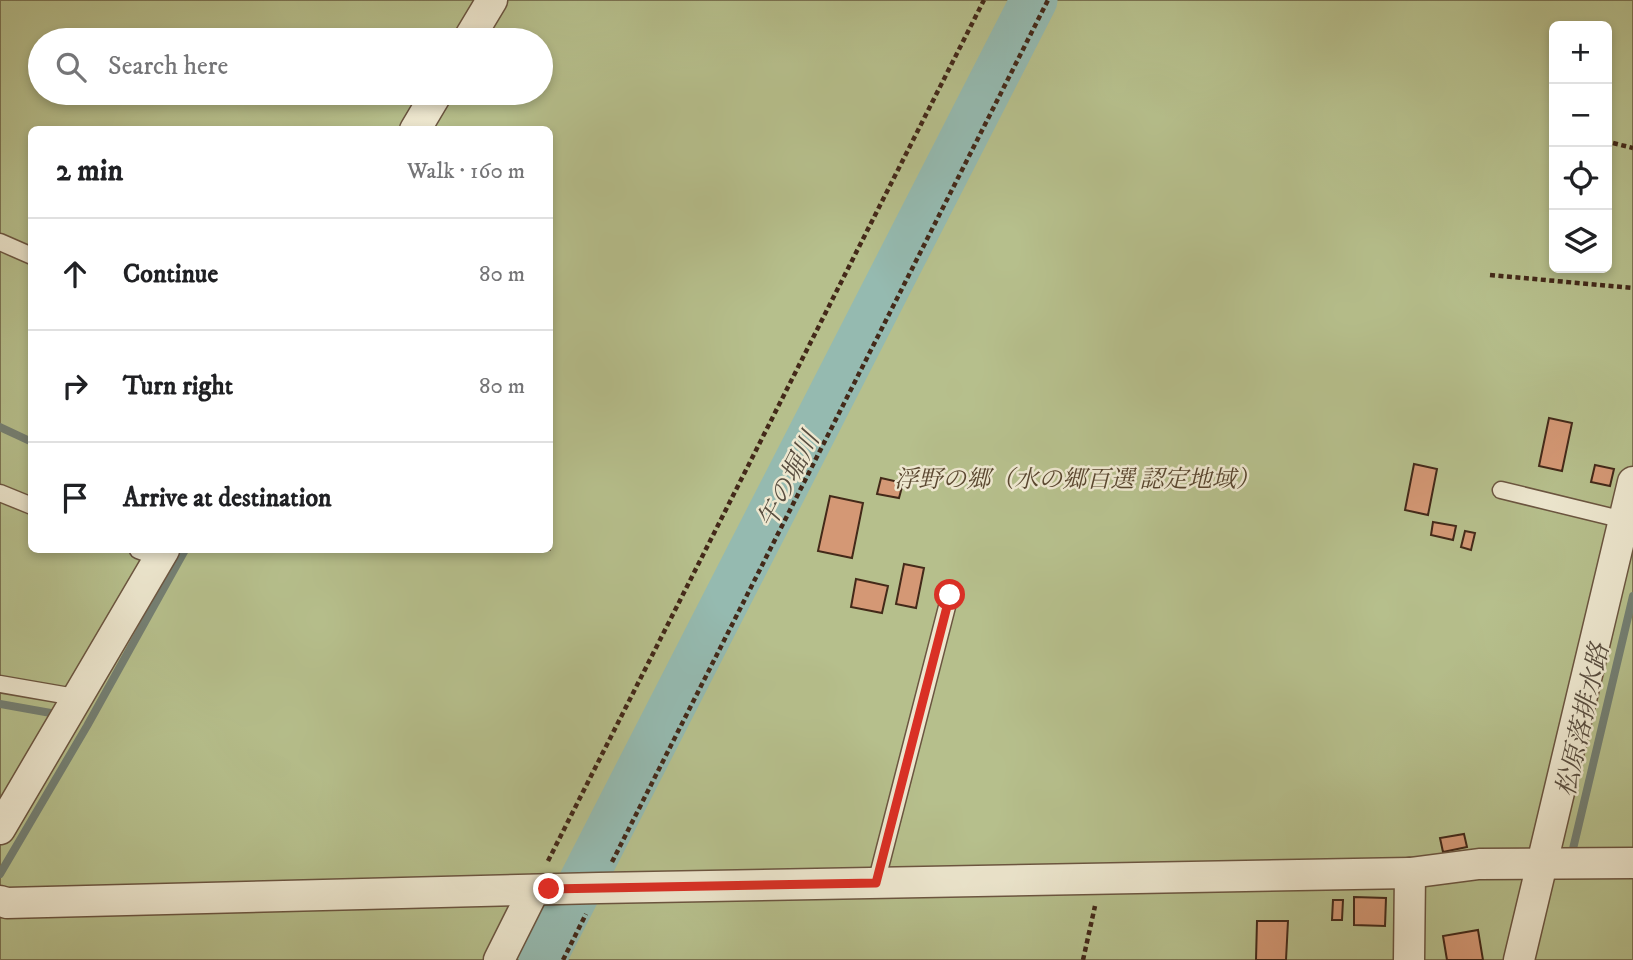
<!DOCTYPE html>
<meta charset="utf-8">
<style>
body{margin:0;font-family:"IM FELL DW Pica","Noto Serif JP",serif;background:#f6f6f6;color:#202124}
.controls{position:absolute;right:21px;top:21px;display:grid;overflow:hidden;border-radius:10px;box-shadow:0 4px 10px #0003}
.controls button{width:63px;height:63px;display:grid;place-items:center;padding:0;border:0;border-bottom:2px solid #e0e0e0;background:#fff;color:#202124;font:35px sans-serif}
.stop{position:absolute;width:21px;height:21px;margin:-16px;border:5px solid #d93025;border-radius:50%;background:#fff}
.stop.end{background:#d93025;border-color:#fff;box-shadow:0 2px 7px #0008}
.list{margin:0;padding:0;list-style:none}
h2{display:flex;justify-content:space-between;align-items:center;height:91px;margin:0;padding:0 28px;font-size:30px}
h2 small{font-size:23px;font-weight:400;color:#757577}
.list li{display:grid;grid-template-columns:46px 1fr auto;gap:21px;align-items:center;box-sizing:border-box;height:112px;padding:0 28px;border-top:2px solid #e0e0e0}
.list b{display:block;font-size:26px;white-space:nowrap}
.list em{font-size:23px;font-style:normal;color:#757577}
.icon{flex:none;width:38px;height:38px;fill:none;stroke:currentColor;stroke-width:2;stroke-linecap:round;stroke-linejoin:round}
.map{position:relative;flex:none;width:1633px;height:960px;overflow:hidden}
.search{position:absolute;background:#fff;box-shadow:0 4px 10px #0003;left:28px;top:28px;width:525px;height:77px;display:flex;align-items:center;gap:18px;box-sizing:border-box;padding:0 24px;border-radius:38px;color:#757577;font-size:26px}
.panel{position:absolute;background:#fff;box-shadow:0 4px 10px #0003;left:28px;top:126px;width:525px;height:427px;border-radius:10px}
.map>svg:first-child{display:block}
.green{fill:#b6bf8c;stroke:#7c7452;stroke-width:2;fill-rule:evenodd}
.lines{fill:none;stroke-linecap:round;stroke-linejoin:round}
.stream{stroke:#748074;stroke-width:8}
.river{stroke:#95bab0;stroke-width:47}
.building{fill:#d49875;stroke:#432919;stroke-width:2}
.service-casing{stroke:#6b5540;stroke-width:19}
.minor-casing{stroke:#6b5540;stroke-width:33}
.path{stroke:#432919;stroke-width:4.5;stroke-dasharray:5 3.5;stroke-linecap:butt}
.service{stroke:#ede7cf;stroke-width:16}
.minor{stroke:#ede7cf;stroke-width:30}
.route{stroke:#d93025;stroke-width:9}
.labels{text-anchor:middle;stroke-width:5;stroke-linejoin:round;paint-order:stroke}
.park-label{font-size:24px;font-style:italic;fill:#5a4730;stroke:#ede7cf}
.water-label{font-size:26px;font-style:italic;fill:#584d3f;stroke:#ede7cf}
</style>
<div class="map">
<svg width="1633" height="960" viewBox="0 0 1633 960">
<rect width="100%" height="100%" fill="#e3dab5"/>
<filter id="stains"><feTurbulence type="fractalNoise" baseFrequency=".00286" numOctaves="4"/><feColorMatrix values="0 0 0 0 .2 0 0 0 0 .09 0 0 0 0 .02 0 0 0 .5 -.17"/></filter>
<radialGradient id="worn" r=".72"><stop offset=".6" stop-color="#630" stop-opacity="0"/><stop offset="1" stop-color="#630" stop-opacity=".3"/></radialGradient>
<path class="green" d="M0,0H1633V960H0ZM1554,26H1607V268H1554ZM40,40H541V93H40ZM32,130H550V550H32Z"/>
<g class="lines">
<g class="stream">
<polyline points="0,427 32,442"/>
<polyline points="0,704 62,715"/>
<polyline points="1572,853 1633,596"/>
<polyline points="0,874 87,726 185,550"/>
</g>
<polyline class="river" points="542,960 1034,0"/>
</g>
<g class="building">
<polygon points="1549,418 1572,423 1562,471 1539,466"/>
<polygon points="1414,464 1437,469 1428,515 1405,510"/>
<polygon points="1595,465 1614,469 1610,486 1591,482"/>
<polygon points="881,478 903,483 899,498 877,494"/>
<polygon points="830,496 863,503 852,558 818,551"/>
<polygon points="1433,522 1456,526 1453,540 1431,535"/>
<polygon points="1465,531 1475,533 1471,550 1461,547"/>
<polygon points="904,564 924,568 916,608 896,604"/>
<polygon points="856,579 888,586 882,613 851,607"/>
<polygon points="1464,834 1467,847 1443,852 1440,838"/>
<polygon points="1354,897 1386,898 1385,926 1354,925"/>
<polygon points="1333,900 1343,900 1342,920 1332,920"/>
<polygon points="1257,921 1288,921 1286,960 1256,960"/>
<polygon points="1478,930 1483,960 1447,960 1443,936"/>
</g>
<g class="lines">
<defs>
<g id="service">
<polyline points="0,242 32,256"/>
<polyline points="1501,490 1624,520"/>
<polyline points="0,493 32,506"/>
<polyline points="138,550 159,558"/>
<polyline points="0,684 75,697"/>
<polyline points="876,883 950,595"/>
</g>
<g id="minor">
<polyline points="468,40 492,0"/>
<polyline points="415,130 437,93"/>
<polyline points="0,829 164,550"/>
<polyline points="0,901 7,903 599,888 1410,873 1479,864 1633,863"/>
<polyline points="499,960 534,890"/>
<polyline points="1409,960 1410,873"/>
<polyline points="1519,960 1633,482"/>
</g>
</defs>
<use href="#service" class="service-casing"/>
<use href="#minor" class="minor-casing"/>
<g class="path">
<polyline points="1613,143 1633,148"/>
<polyline points="1490,275 1633,288"/>
<polyline points="548,861 984,0"/>
<polyline points="612,862 1048,0"/>
<polyline points="563,960 586,914"/>
<polyline points="1083,960 1095,906"/>
</g>
<use href="#service" class="service"/>
<use href="#minor" class="minor"/>
</g>
<g class="lines">
<polyline class="route" points="549,889 876,883 950,595"/>
</g>
<g class="labels">
<g class="park-label">
<text x="1077" y="487">浮野の郷（水の郷百選 認定地域）</text>
</g>
<g class="water-label">
<text transform="translate(788 480) rotate(-63)" y="9">午の堀川</text>
<text transform="translate(1582 720) rotate(-77)" y="9">松原落排水路</text>
</g>
</g>
<rect width="100%" height="100%" filter="url(#stains)"/>
<rect width="100%" height="100%" fill="url(#worn)"/>
</svg>
<div class="controls">
<button>+</button>
<button>−</button>
<button><svg class="icon" aria-label="locate" viewBox="0 0 24 24"><circle cx="12" cy="12" r="6"/><path d="M12 2v4M12 18v4M2 12h4M18 12h4"/></svg></button>
<button><svg class="icon" aria-label="layers" viewBox="0 0 24 24"><path d="M12 4l9 5-9 5-9-5zM3 14l9 5 9-5"/></svg></button>
</div>
<div class="stop" style="left:950px;top:595px"></div>
<div class="stop end" style="left:549px;top:889px"></div>
<div class="search"><svg class="icon" aria-label="search" viewBox="0 0 24 24"><circle cx="10" cy="10" r="6"/><path d="M15 15l6 6"/></svg>Search here</div>
<section class="panel">
<h2>2 min<small>Walk · 160 m</small></h2>
<ul class="list">
<li><svg class="icon" aria-label="ahead" viewBox="0 0 24 24"><path d="M12 20V5M6 11l6-6 6 6"/></svg><div><b>Continue</b></div><em>80 m</em></li>
<li><svg class="icon" aria-label="right" viewBox="0 0 24 24"><path d="M7 20v-9h11M14 6l5 5-5 5"/></svg><div><b>Turn right</b></div><em>80 m</em></li>
<li><svg class="icon" aria-label="arrive" viewBox="0 0 24 24"><path d="M6 21V4h12l-3 4 3 4H6"/></svg><div><b>Arrive at destination</b></div></li>
</ul>
</section>
</div>
